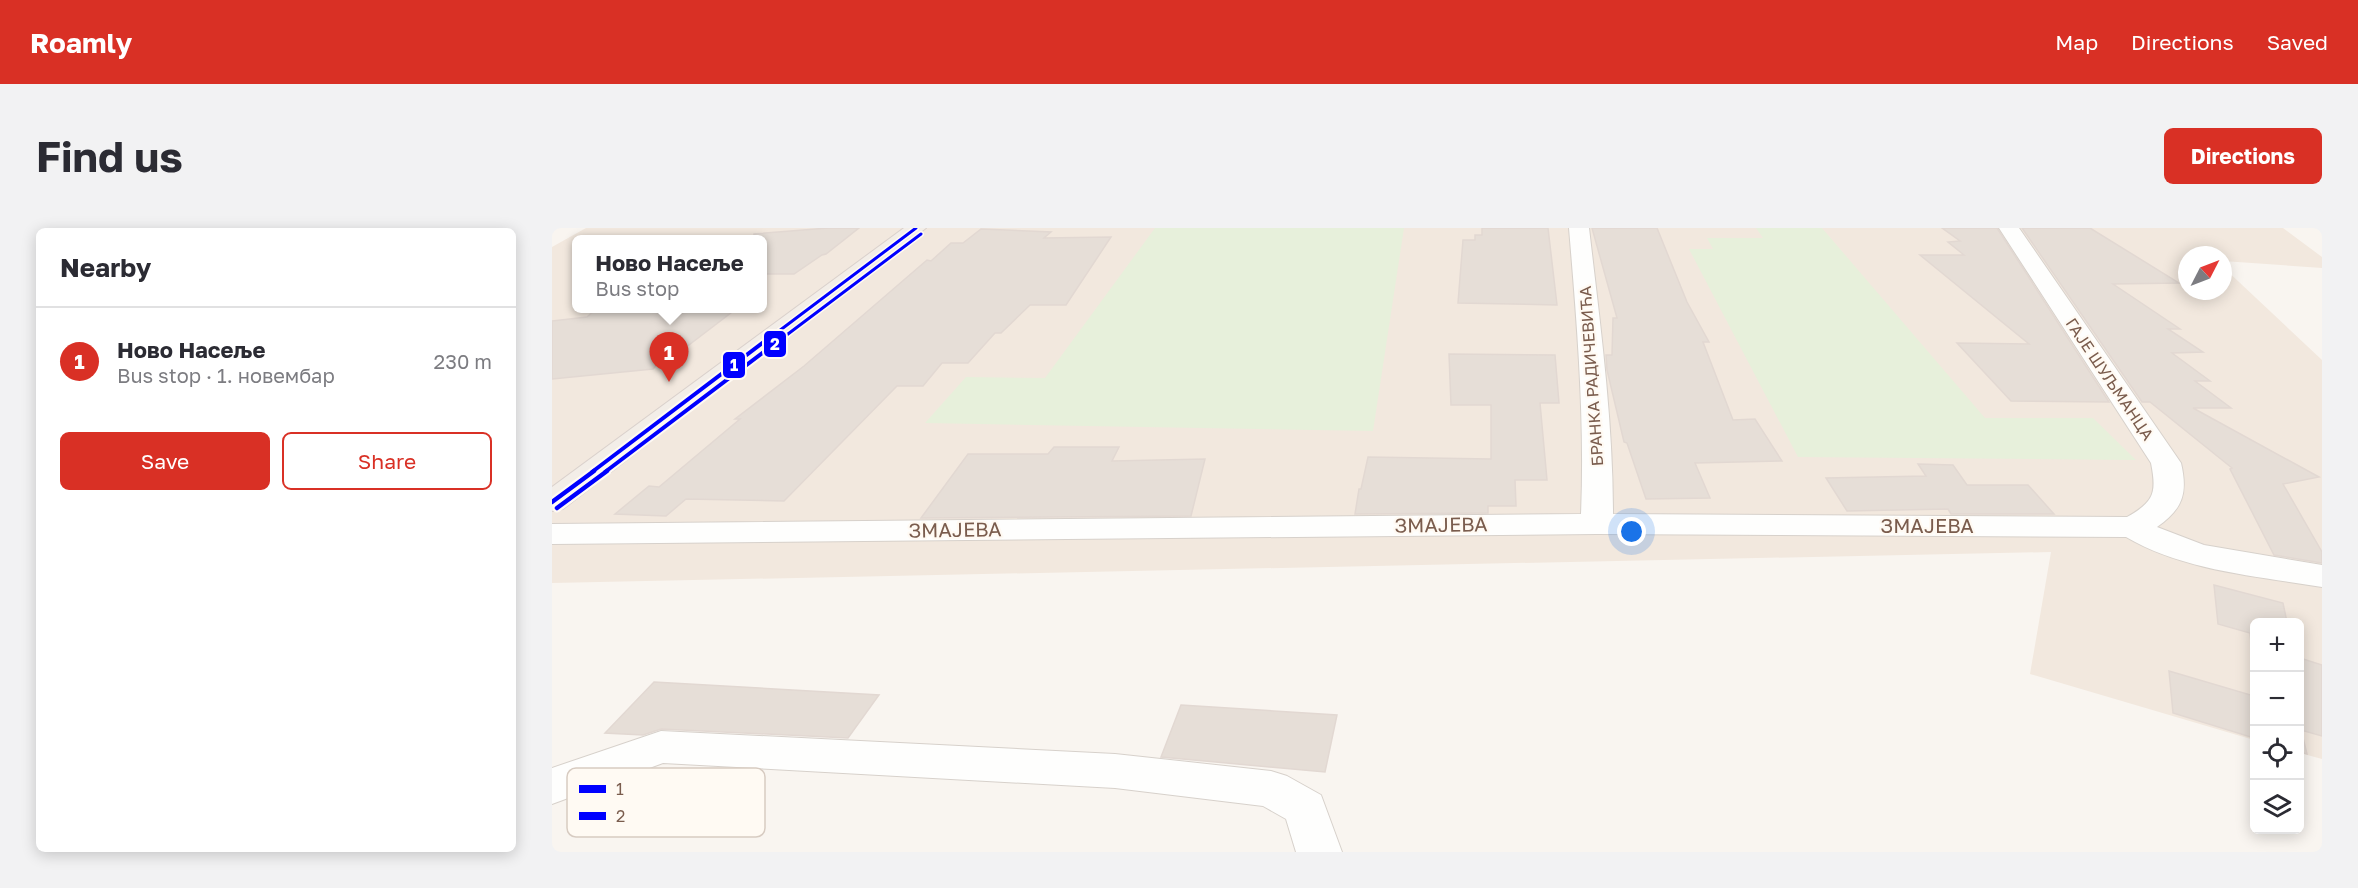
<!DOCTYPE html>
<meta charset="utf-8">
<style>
body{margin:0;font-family:"Golos Text",sans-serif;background:#f2f2f3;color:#2b2b33}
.controls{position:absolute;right:18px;bottom:18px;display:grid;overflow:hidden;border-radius:9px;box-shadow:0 3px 15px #0003}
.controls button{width:54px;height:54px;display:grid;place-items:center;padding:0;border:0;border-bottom:2px solid #e1e1e2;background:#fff;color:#2b2b33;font:30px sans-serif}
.compass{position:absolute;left:1626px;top:18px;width:54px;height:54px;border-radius:50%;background:#fff;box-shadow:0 3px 15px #0003;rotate:48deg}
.you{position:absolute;left:1080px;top:304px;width:21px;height:21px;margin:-15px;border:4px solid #fff;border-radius:50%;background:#1a73e8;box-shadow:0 0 0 9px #1a73e833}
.badge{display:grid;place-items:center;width:39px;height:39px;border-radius:50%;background:#d93025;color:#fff;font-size:20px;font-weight:700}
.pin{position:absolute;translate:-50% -50px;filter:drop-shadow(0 2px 3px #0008)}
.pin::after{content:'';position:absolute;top:32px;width:21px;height:18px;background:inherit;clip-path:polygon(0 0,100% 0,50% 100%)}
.popup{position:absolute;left:20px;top:7px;width:195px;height:78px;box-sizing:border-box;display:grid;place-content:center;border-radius:9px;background:#fff;filter:drop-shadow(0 2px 4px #0005);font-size:20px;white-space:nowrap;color:#7c7c81}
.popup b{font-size:22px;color:#2b2b33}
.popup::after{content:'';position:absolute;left:50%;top:100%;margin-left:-12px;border:12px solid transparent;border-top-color:#fff}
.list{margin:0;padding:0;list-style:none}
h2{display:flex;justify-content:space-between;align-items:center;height:78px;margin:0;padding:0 24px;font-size:26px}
h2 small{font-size:20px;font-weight:400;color:#7c7c81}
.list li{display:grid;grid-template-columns:39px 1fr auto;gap:18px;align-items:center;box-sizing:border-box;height:108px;padding:0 24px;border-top:2px solid #e1e1e2}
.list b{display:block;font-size:22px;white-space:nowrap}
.list p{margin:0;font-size:20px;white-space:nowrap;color:#7c7c81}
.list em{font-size:20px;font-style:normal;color:#7c7c81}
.actions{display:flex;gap:12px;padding:18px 24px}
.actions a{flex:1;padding:14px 0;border:2px solid #d93025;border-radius:9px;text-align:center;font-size:21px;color:#d93025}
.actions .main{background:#d93025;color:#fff}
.icon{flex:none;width:33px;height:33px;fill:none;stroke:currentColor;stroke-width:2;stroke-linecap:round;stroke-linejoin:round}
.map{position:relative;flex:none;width:1770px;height:624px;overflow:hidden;border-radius:9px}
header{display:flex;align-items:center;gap:36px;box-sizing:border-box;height:84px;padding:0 30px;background:#d93025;color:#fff}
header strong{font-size:28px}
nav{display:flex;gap:33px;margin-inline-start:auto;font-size:21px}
.intro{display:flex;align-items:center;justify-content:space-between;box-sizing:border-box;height:144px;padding:0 36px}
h1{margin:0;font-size:42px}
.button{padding:15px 27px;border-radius:9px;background:#d93025;color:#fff;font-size:21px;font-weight:700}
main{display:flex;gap:36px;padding:0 36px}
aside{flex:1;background:#fff;border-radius:9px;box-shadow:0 3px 15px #0003}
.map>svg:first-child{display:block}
.residential{fill:#f2e8de;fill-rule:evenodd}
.green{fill:#e7f0db}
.building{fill:#e6ded7;stroke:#e2d8d2;stroke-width:1.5}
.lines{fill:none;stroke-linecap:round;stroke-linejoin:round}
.minor-casing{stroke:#d7d1cb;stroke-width:2}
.major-casing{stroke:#dad1cc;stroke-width:2}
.minor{fill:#fefefd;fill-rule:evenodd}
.major{fill:#f3eee8;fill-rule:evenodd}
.bus-1-far2-casing{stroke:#fffaf3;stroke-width:6}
.bus-1-far1-casing{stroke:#fffaf3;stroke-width:8}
.bus-1-casing{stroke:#fffaf3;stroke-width:9}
.bus-2-far2-casing{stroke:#fffaf3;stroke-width:6}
.bus-2-far1-casing{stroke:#fffaf3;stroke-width:8}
.bus-2-casing{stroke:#fffaf3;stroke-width:9}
.bus-1-far2{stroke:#00f;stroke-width:3}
.bus-1-far1{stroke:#00f;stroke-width:4}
.bus-1{stroke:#00f;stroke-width:4.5}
.bus-2-far2{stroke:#00f;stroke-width:3}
.bus-2-far1{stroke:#00f;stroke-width:4}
.bus-2{stroke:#00f;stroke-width:4.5}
.labels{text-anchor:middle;stroke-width:4.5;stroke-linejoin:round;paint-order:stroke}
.far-street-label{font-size:16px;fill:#7a5c4d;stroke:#fffaf3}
.street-label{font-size:20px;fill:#7a5c4d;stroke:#fffaf3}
.key{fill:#fffaf3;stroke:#d7cbc1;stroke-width:1.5}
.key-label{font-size:16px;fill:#7a5c4d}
.line-badge{stroke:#fffaf3;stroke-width:2}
.badge-label{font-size:16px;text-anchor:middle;font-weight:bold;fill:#fff}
</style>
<header>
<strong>Roamly</strong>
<nav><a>Map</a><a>Directions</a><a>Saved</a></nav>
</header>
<div class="intro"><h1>Find us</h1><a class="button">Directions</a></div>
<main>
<aside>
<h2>Nearby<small></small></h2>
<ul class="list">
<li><span class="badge">1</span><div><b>Ново Насеље</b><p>Bus stop · 1. новембар</p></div><em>230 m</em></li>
</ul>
<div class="actions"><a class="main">Save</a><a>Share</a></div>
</aside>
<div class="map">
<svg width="1770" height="624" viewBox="0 0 1770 624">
<rect width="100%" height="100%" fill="#f9f5f0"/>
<path class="residential" d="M34,0H1731L1770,29V40L1671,33V27H1635V63H1671V39L1770,132V531L1748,525V394H1702V512L1478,446L1499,324L0,355V19ZM24,12H210V80H24Z"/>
<g class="green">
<polygon points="603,0 852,0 821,203 373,195 414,149 493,150"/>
<polygon points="1204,0 1270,0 1433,190 1541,190 1584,232 1246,229 1137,21 1161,21 1155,10 1211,10"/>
</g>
<g class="building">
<polygon points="276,0 307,0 274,26 270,27 242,46 210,46 210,12 202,12 202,6"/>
<polygon points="930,0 996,0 1005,77 906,75 911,12 923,12 923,7 930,7"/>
<polygon points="1040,0 1105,0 1135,74 1157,114 1151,114 1181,192 1203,191 1230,233 1143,235 1158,270 1094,271 1075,215 1072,214 1055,142 1054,127 1060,127 1061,90 1065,90"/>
<polygon points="1390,0 1445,0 1557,174 1459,173 1405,115 1477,116 1368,27 1412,27 1396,14 1408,13"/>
<polygon points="1470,0 1538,0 1627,55 1561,56 1628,101 1616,101 1651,124 1620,125 1658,153 1643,153 1679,180 1641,180 1767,249 1731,256 1770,324 1770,335 1722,327 1678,241 1680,240 1598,174 1590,174"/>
<polygon points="429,1 499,4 492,10 559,9 514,77 478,77 449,105 443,105 416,135 390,135 371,158 345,158 232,273 134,271 114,288 63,286 97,258 107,259 188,191 183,191 252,138 375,32 379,33 399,15 411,15"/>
<polygon points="44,81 184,81 129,123 117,123 101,141 0,151 0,93 35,89"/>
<polygon points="897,126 1003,127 1007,175 988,175 995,252 963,252 964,278 936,278 936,285 803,286 807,261 809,261 816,229 939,231 939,177 899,177"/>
<polygon points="502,219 567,219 560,233 653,231 639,288 369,290 416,226 496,226"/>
<polygon points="1366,236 1401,237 1415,257 1476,257 1502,286 1399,286 1396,281 1295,283 1274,250 1374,248"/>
<polygon points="1662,357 1731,375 1735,394 1702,394 1702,443 1698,405 1666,396"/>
<polygon points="1748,430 1770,437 1770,508 1749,502 1755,526 1748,524"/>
<polygon points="1617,443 1702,468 1702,510 1621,485"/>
<polygon points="102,454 327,467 296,510 109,501 91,507 53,505"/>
<polygon points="629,477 785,487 773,544 609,529"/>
</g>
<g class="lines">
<defs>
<g id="minor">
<path d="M1017,0H1037C1048,95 1061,190 1061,286L1575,289C1602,274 1605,265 1599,235L1447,0H1467L1629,235C1636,265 1631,281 1605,299L1652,317L1770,337V359C1705,348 1632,343 1574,309L1045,306L0,316V296L1029,286C1033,191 1025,96 1017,0Z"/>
<polygon points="109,503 563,526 719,543 735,548 769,567 790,624 744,624 734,591 711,578 563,560 111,535 0,576 0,540"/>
</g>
<polygon id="major" points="352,0 374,0 11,281 0,283 0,259"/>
</defs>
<use href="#minor" class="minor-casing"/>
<use href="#major" class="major-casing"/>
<use href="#minor" class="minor"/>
<use href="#major" class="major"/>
<defs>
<polyline id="bus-1-far2" points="219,109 364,0"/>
<polyline id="bus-1-far1" points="40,244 221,107"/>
<polyline id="bus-1" points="0,274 42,243"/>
<polyline id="bus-2-far2" points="232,109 369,6"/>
<polyline id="bus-2-far1" points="53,244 234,107"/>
<polyline id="bus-2" points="5,280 55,243"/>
</defs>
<use href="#bus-1-far2" class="bus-1-far2-casing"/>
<use href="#bus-1-far1" class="bus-1-far1-casing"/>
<use href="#bus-1" class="bus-1-casing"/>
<use href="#bus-2-far2" class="bus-2-far2-casing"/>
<use href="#bus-2-far1" class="bus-2-far1-casing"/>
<use href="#bus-2" class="bus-2-casing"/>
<use href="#bus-1-far2" class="bus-1-far2"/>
<use href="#bus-1-far1" class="bus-1-far1"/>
<use href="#bus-1" class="bus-1"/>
<use href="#bus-2-far2" class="bus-2-far2"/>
<use href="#bus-2-far1" class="bus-2-far1"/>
<use href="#bus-2" class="bus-2"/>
</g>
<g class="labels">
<g class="far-street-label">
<text transform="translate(1039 148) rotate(-94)" y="6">БРАНКА РАДИЧЕВИЋА</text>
<text transform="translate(1558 151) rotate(56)" y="6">ГАЈЕ ШУЉМАНЦА</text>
</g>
<g class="street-label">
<text transform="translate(889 297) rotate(-1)" y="7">ЗМАЈЕВА</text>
<text x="1375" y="305">ЗМАЈЕВА</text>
<text transform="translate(403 302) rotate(-1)" y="7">ЗМАЈЕВА</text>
</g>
</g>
<rect x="15" y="540" width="198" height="69" rx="9" class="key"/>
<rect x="27" y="557" width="27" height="8" fill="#00f"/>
<rect x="27" y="584" width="27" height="8" fill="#00f"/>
<g class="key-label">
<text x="64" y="567">1</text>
<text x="64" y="594">2</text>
</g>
<g class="line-badge">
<rect x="211" y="102" width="24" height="28" rx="6" fill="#00f"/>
<rect x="170" y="123" width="24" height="28" rx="6" fill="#00f"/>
</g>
<g class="badge-label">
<text x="223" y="122">2</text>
<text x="182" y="143">1</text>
</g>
</svg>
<div class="controls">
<button>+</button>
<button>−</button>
<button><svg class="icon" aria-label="locate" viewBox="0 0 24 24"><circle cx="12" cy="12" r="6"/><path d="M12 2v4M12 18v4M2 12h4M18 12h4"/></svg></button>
<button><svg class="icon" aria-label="layers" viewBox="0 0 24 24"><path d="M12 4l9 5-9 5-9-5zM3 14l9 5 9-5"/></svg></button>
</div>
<svg class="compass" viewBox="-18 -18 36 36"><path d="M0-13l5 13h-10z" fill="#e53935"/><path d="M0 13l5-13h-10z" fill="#7c7c81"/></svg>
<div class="you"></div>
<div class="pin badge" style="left:117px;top:154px">1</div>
<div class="popup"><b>Ново Насеље</b>Bus stop</div>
</div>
</main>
